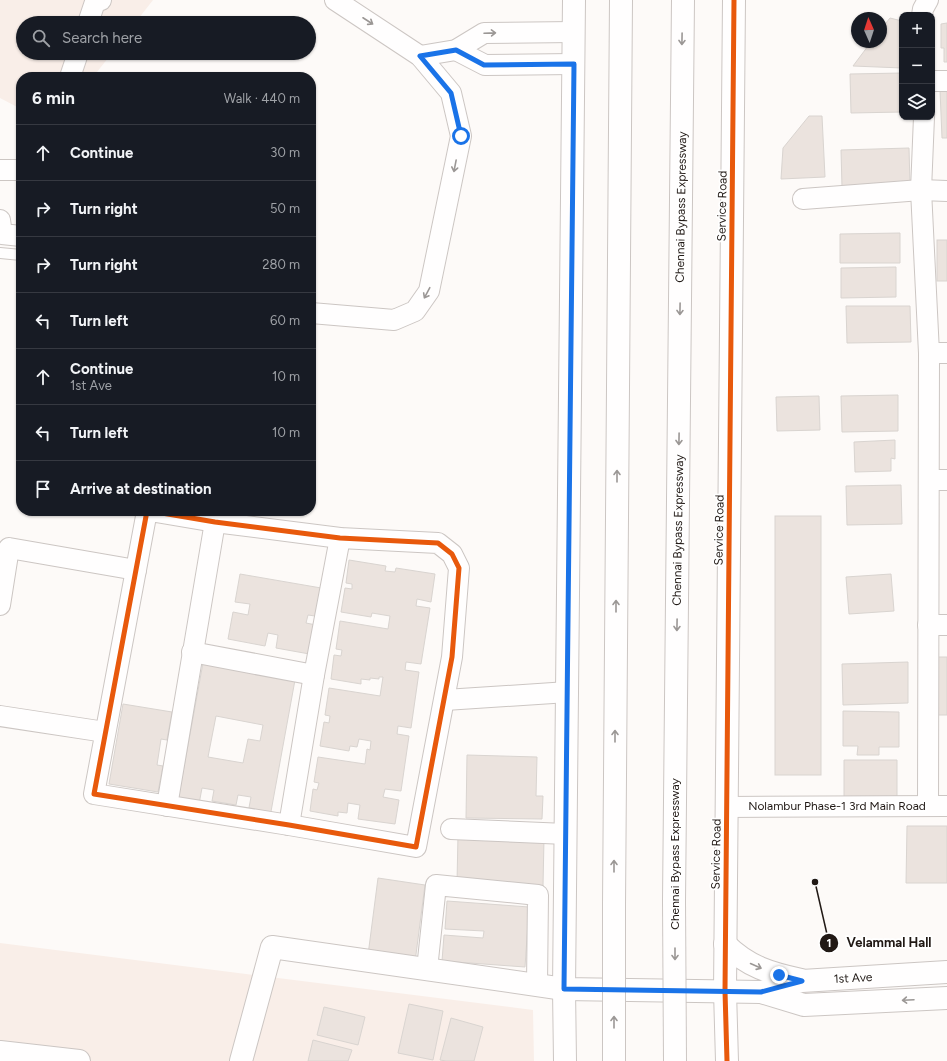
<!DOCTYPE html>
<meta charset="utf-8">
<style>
body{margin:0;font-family:Figtree,sans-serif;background:#20242c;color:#f1f3f6}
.controls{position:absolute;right:12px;top:12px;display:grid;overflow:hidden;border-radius:8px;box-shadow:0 1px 3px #0004}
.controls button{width:36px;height:36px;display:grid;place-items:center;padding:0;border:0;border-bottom:1px solid #363941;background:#171b24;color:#f1f3f6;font:20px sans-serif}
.compass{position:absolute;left:851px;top:12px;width:36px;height:36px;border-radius:50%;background:#171b24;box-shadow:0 1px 3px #0004;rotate:357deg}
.stop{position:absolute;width:12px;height:12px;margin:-9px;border:3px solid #1a73e8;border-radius:50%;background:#fff}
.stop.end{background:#1a73e8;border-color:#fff;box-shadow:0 1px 4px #0008}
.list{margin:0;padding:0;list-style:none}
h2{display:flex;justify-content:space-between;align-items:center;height:52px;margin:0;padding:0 16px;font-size:17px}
h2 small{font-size:13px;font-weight:400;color:#9ea1a6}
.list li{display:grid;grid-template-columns:26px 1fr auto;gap:12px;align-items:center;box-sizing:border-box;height:56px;padding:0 16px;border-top:1px solid #363941}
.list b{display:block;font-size:15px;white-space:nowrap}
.list p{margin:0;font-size:13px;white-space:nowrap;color:#9ea1a6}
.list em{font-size:13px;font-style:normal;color:#9ea1a6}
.icon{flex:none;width:22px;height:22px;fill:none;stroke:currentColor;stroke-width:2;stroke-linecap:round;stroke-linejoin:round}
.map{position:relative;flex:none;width:947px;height:1061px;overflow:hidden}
.search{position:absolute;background:#171b24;box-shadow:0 1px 3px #0004;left:16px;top:16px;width:300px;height:44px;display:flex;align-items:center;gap:10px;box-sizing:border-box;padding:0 14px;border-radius:22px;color:#9ea1a6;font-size:15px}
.panel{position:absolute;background:#171b24;box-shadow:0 1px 3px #0004;left:16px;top:72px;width:300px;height:444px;border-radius:16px}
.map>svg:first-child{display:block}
.built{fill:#f9eee8}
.building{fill:#ebe3de;stroke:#d9d4d0;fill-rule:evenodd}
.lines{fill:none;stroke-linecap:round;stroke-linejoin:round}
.lane-casing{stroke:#ccc6c3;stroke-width:12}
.street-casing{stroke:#ccc6c3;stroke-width:22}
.secondary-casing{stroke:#ccc6c3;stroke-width:24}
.highway-casing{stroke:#ccc6c3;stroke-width:24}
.lane{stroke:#fffefe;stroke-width:10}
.street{stroke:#fffefe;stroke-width:20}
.secondary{stroke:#fffefe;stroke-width:22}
.highway{stroke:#fffefe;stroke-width:22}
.highway-bridge-casing{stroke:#ccc6c3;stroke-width:24;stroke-linecap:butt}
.highway-bridge{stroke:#fffefe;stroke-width:22}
.cycleway-casing{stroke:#fff;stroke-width:8}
.cycleway{stroke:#e8590c;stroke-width:5}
.oneway{stroke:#9b9795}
.route{stroke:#1a73e8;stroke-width:5}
.labels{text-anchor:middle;stroke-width:3.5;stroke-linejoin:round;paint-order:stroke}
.street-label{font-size:12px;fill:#211915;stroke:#fff}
.leader{fill:none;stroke:#211915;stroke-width:1.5}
.callout-dot{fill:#211915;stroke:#fff;stroke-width:1.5}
.mark-label{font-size:12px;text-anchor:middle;font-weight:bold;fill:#fff}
.callout-label{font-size:13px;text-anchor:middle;font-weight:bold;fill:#211915;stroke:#fff;stroke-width:3.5;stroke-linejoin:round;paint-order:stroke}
</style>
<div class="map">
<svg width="947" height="1061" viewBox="0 0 947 1061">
<rect width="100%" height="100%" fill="#fdfaf8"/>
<g class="built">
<polygon points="0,0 153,0 135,23 23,23 23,53 112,53 93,77 21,77 21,109 0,98"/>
<polygon points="0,943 533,1010 534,1061 0,1061"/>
</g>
<g class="building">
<polygon points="890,18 902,21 902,68 853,66 871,42 881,42 881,29"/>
<polygon points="947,23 947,62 944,62 944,48 941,48 941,24"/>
<polygon points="902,73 902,112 851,113 850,74"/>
<polygon points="947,89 947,138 942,138 940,90"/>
<polygon points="809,116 822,116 825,177 781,179 783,148"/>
<polygon points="909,148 910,185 842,187 841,150"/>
<polygon points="900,233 900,263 840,263 840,234"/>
<rect x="937" y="240" width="10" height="41"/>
<polygon points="896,267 896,297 841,298 841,268"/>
<polygon points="846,306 910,306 911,342 847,343"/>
<polygon points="898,395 898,431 842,432 841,396"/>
<polygon points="819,396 820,430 777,431 776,397"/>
<polygon points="895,440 895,459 891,458 891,471 855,472 854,442"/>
<polygon points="901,485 902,524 847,525 846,486"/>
<rect x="775" y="516" width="46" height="259"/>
<polygon points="349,560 386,566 385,571 395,572 396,568 435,574 431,602 417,599 416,606 430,608 421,664 406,662 405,670 419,672 411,728 398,726 397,734 409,736 401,791 385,789 383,797 399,800 395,824 358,819 360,805 348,803 347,813 338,812 338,816 310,811 313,789 317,790 319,783 314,782 318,757 365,764 367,749 370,750 371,741 359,739 357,747 350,746 349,751 320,746 324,722 329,723 330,716 325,715 329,688 380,696 383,677 379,677 379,679 370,678 370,680 361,679 361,684 331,679 334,655 341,656 342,650 336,649 340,621 388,629 390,616 372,613 371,617 341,612 345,588 352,589 352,584 346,583"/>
<polygon points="240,574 327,589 322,617 308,615 306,623 321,626 315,655 276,648 278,635 268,633 265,646 228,639 233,612 248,615 250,604 235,602"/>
<polygon points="891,574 894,611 849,614 846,577"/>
<rect x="938" y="657" width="9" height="58"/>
<polygon points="908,662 908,703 843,705 842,664"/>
<path d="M203,663L295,680L270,817L248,813L251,797L238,795L236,805L212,801L214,790L202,788L199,804L178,800ZM216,716L263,725L260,741L248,739L243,763L208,757Z"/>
<polygon points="123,704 172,712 167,740 161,739 157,765 163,766 158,792 109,784"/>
<polygon points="843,711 899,712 899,747 879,747 879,755 857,755 858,746 843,746"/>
<polygon points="467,755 537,757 536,796 543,796 542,819 466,818"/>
<polygon points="844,760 897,760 897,797 844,798"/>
<polygon points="907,826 947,826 947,883 906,883"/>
<polygon points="458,835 544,838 543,886 457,883"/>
<polygon points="378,878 425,885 415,962 368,955"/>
<polygon points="447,901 529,907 525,967 442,961 444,935 483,938 484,931 445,929"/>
<polygon points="409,1004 443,1011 433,1060 398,1053"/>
<polygon points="324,1007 365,1017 358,1045 317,1035"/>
<polygon points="451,1018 483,1027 474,1061 446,1061 440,1060"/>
<polygon points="313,1040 352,1050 348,1061 308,1061"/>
</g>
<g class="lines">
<defs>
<polyline id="lane" points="0,253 21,255"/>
<g id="street">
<polyline points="922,15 923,9 928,0"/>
<polyline points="88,23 95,2 101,0"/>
<polyline points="456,50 485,65 574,64"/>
<polyline points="420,56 456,50 484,33 574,32"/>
<polyline points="70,77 78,53"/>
<polyline points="932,81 947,81"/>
<polyline points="924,117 921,190 929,353 928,806"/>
<polyline points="0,170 21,170"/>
<polyline points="803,199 921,190 947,191"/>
<polyline points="0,220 2,234 21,236"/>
<polyline points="311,313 394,320 415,311 429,291 461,136 451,93 420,56 335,0"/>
<polyline points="929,353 947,353"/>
<polyline points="929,480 947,480"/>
<polyline points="147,511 94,794 289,825 416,847 452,657 459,568 452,554 438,543 340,538 215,522 150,511"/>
<polyline points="0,605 9,548 136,570"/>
<polyline points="928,625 947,625"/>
<polyline points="192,652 314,675"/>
<polyline points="445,700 568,692"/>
<polyline points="0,716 105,732"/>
<polyline points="167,806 215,522"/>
<polyline points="726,807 947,806"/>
<polyline points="289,825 314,675 340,538"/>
<polyline points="451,829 566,834"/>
<polyline points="427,969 436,885 538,895 537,985"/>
</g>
<g id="secondary">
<path d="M725,944C748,967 770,973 801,980"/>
<polyline points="761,992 802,981 947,972"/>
<polyline points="0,1052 79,1061"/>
<polyline points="241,1061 272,947 564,989 761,992 804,1005 947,998"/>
<polyline points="565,1061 564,989 574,0"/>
<polyline points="727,1061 725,991 734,0"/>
</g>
<g id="highway">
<polyline points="674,901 683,0"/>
<polyline points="614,905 621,0"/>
</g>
</defs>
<use href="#lane" class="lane-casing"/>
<use href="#street" class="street-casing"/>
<use href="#secondary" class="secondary-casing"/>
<use href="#highway" class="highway-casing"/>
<use href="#lane" class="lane"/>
<use href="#street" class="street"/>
<use href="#secondary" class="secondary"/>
<use href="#highway" class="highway"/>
<defs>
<g id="highway-bridge">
<polyline points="674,901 675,1061"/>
<polyline points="614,905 614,1061"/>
</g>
</defs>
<use href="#highway-bridge" class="highway-bridge-casing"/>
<use href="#highway-bridge" class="highway-bridge"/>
<defs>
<g id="cycleway">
<polyline points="147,511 94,794 289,825 416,847 452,657 459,568 452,554 438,543 340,538 215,522 150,511"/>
<polyline points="727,1061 725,991 734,0"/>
</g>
</defs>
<use href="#cycleway" class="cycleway-casing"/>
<use href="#cycleway" class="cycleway"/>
</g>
<defs><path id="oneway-shaft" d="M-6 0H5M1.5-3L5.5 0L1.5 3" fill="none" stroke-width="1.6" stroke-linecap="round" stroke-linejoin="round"/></defs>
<g class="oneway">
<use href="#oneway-shaft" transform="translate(368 21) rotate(33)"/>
<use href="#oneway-shaft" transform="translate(490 33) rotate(-2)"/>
<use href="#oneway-shaft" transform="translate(682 39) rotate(91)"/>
<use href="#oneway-shaft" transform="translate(455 166) rotate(101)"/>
<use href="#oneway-shaft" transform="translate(427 293) rotate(118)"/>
<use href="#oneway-shaft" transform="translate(680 309) rotate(91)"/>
<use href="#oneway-shaft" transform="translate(679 439) rotate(91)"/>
<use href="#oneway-shaft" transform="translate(617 476) rotate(-90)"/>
<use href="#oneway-shaft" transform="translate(616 606) rotate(-90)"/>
<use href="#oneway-shaft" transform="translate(677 625) rotate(91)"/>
<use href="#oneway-shaft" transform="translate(615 736) rotate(-90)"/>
<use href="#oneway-shaft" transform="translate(614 866) rotate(-90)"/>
<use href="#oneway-shaft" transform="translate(675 954) rotate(90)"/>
<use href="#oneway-shaft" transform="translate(756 966) rotate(24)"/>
<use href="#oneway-shaft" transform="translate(908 1000) rotate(177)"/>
<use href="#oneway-shaft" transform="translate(614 1022) rotate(-90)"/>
</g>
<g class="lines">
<polyline class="route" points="461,136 451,93 420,56 456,50 484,65 574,64 564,989 761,992 802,981 779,975"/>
</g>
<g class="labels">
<g class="street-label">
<text transform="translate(722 206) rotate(-89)" y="4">Service Road</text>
<text transform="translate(681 207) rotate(-89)" y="4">Chennai Bypass Expressway</text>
<text transform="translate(678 530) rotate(-89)" y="4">Chennai Bypass Expressway</text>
<text transform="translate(719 530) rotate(-89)" y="4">Service Road</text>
<text x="837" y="810">Nolambur Phase-1 3rd Main Road</text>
<text transform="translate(675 854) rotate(-90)" y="4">Chennai Bypass Expressway</text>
<text transform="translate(716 854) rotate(-89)" y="4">Service Road</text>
<text transform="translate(853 978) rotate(-3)" y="4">1st Ave</text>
</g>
</g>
<path class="leader" d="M815 882L829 943"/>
<g class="callout-dot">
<circle cx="815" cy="882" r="4"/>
<circle cx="829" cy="943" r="10"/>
</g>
<g class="mark-label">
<text x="829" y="947">1</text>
</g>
<g class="callout-label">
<text x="889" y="947">Velammal Hall</text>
</g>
</svg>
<div class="controls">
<button>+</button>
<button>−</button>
<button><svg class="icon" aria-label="layers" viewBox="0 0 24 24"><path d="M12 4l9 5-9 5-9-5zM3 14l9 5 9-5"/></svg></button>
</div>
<svg class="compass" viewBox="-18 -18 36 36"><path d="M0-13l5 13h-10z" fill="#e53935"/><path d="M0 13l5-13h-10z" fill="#9ea1a6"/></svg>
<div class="stop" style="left:461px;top:136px"></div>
<div class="stop end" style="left:779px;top:975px"></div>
<div class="search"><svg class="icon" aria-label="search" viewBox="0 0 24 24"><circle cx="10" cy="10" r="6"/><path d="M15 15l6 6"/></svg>Search here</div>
<section class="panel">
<h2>6 min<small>Walk · 440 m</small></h2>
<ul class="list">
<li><svg class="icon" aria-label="ahead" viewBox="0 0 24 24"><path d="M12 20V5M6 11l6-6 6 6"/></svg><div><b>Continue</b></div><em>30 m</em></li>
<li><svg class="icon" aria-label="right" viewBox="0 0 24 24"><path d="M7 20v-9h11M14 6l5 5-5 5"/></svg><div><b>Turn right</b></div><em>50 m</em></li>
<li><svg class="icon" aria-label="right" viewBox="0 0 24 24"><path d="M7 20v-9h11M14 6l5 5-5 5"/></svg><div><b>Turn right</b></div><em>280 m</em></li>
<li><svg class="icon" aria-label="left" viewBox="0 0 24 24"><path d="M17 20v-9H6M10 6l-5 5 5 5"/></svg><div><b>Turn left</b></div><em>60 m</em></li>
<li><svg class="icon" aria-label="ahead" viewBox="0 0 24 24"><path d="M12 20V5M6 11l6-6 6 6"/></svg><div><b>Continue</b><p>1st Ave</p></div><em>10 m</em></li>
<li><svg class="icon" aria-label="left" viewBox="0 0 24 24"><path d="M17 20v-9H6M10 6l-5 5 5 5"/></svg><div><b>Turn left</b></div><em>10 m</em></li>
<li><svg class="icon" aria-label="arrive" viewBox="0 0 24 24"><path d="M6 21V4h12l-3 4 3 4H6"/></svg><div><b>Arrive at destination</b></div></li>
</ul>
</section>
</div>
